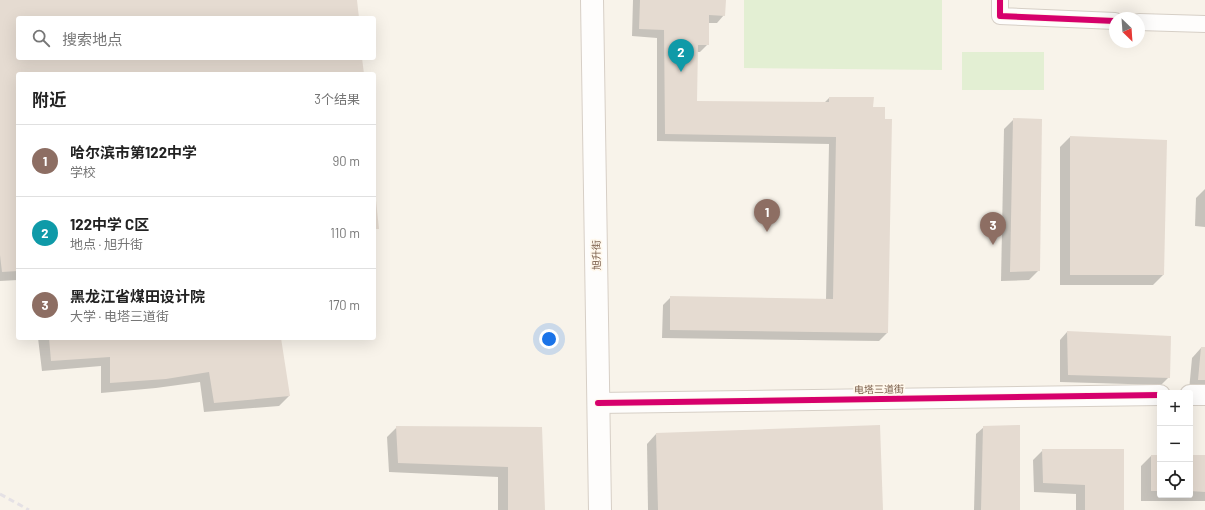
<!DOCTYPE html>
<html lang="zh">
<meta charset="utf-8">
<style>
body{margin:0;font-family:Barlow,"Noto Sans SC",sans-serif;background:#f6f6f6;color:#222}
.controls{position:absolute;right:12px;bottom:12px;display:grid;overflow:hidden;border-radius:4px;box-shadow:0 4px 16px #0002}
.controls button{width:36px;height:36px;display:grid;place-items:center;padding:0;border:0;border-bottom:1px solid #e0e0e0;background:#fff;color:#222;font:20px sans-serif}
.compass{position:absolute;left:1109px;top:12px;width:36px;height:36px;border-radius:50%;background:#fff;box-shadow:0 4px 16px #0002;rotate:155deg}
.you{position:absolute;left:549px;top:339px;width:14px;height:14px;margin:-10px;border:3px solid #fff;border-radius:50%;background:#1a73e8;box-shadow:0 0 0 6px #1a73e833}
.badge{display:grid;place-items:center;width:26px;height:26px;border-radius:50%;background:#7c3aed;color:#fff;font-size:13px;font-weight:700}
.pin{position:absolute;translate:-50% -33px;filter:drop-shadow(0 1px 2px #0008)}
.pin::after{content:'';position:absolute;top:21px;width:14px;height:12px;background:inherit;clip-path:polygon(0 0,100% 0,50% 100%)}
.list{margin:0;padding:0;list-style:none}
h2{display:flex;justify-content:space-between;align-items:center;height:52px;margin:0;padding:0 16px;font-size:17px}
h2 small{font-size:13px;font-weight:400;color:#767676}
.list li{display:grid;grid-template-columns:26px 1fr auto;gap:12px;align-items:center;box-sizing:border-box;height:72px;padding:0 16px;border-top:1px solid #e0e0e0}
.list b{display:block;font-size:15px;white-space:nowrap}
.list p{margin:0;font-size:13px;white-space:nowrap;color:#767676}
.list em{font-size:13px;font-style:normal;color:#767676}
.icon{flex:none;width:22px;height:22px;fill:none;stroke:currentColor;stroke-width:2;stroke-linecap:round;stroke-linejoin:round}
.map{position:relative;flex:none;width:1205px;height:510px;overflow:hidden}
.search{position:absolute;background:#fff;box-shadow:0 4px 16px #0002;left:16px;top:16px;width:360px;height:44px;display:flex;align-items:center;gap:10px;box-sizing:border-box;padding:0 14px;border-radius:4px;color:#767676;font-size:15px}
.panel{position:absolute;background:#fff;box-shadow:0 4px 16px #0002;left:16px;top:72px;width:360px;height:268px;border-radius:4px}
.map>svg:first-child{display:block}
.green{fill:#e3efd3}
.shadow{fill:#0003}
.building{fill:#e5dbd1}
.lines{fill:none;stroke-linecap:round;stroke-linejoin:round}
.minor-casing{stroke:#d6cfc6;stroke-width:18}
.tertiary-casing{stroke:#d6cfc6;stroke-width:22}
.secondary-casing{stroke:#d7cfc6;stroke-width:24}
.minor{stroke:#fefdfc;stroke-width:16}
.tertiary{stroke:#fefdfc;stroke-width:20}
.secondary{stroke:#fefdfc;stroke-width:22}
.rail{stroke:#e5e1e5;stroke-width:3;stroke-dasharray:6 4;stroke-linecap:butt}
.cycleway-casing{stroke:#fff8ec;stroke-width:8}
.cycleway{stroke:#d6006c;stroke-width:6}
.labels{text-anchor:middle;stroke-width:3.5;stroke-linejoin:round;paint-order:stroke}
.street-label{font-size:10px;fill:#785b47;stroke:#fff8ec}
</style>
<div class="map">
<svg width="1205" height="510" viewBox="0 0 1205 510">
<rect width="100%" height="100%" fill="#f8f3ea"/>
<g class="green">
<polygon points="744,0 942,0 942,70 744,68"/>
<rect x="962" y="52" width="82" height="38"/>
</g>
<g class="shadow">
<polygon points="0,0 356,0 358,18 18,18 18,58 361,58 363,74 18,74 18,280 0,281"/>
<polygon points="633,0 725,0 724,15 717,23 708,23 708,44 700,52 697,52 696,102 824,103 829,98 872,108 887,333 879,341 662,338 663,305 671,297 826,300 829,144 657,141 657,38 632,36"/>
<polygon points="1014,119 1039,270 1029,280 1001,281 1004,129"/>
<polygon points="1070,137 1163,275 1153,285 1060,285 1060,147"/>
<polygon points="1205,189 1205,227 1195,226 1196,198"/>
<polygon points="1067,332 1169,377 1161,385 1060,382 1060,340"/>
<polygon points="38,338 280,338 289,396 279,406 204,412 200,382 156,388 101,393 101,366 42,371"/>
<polygon points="1201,348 1205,348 1205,390 1189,390 1192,358"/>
<polygon points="397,427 541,428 544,510 498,510 498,477 389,472 387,437"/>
<polygon points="984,427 1019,510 974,510 976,434"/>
<polygon points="656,434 882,510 648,510 647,444"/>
<polygon points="1043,450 1123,510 1076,510 1076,494 1034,492 1033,460"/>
<polygon points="1205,455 1205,501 1141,501 1141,466 1151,456 1160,456 1160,495 1190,495 1190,456"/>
</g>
<g class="building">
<polygon points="0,0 357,0 359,18 18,18 18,58 362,58 364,74 18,74 18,271 2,272 0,255"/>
<polygon points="640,0 726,0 725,16 709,15 709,45 698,45 697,101 829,102 829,97 874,97 873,107 885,107 885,119 892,119 888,333 670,330 670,296 833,299 836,137 665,134 664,30 639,29"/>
<polygon points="1013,118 1042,119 1040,271 1010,272"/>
<polygon points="1070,136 1167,140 1164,275 1070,275"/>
<polygon points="374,191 375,191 379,229 374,229"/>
<polygon points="1067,331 1171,336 1170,378 1068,375"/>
<polygon points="49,338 281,338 290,396 214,403 209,372 166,379 110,383 110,357 51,361"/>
<polygon points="1201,347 1205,347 1205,380 1198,380"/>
<polygon points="880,425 883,510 658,510 656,433"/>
<polygon points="1020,425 1020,510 981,510 983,426"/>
<polygon points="396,426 542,427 545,510 508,510 508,467 398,463"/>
<polygon points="1042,449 1124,449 1124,510 1085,510 1085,485 1043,483"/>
<rect x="1151" y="455" width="9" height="36"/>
<polygon points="1190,455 1205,455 1205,492 1190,491"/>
</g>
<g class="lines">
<defs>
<g id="minor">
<polyline points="1000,0 1000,16 1115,21"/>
<polyline points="1139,22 1205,24"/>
</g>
<g id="tertiary">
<polyline points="1190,395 1205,395"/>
<polyline points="598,403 1160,395"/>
</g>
<polyline id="secondary" points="592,0 600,510"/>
</defs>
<use href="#minor" class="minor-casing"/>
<use href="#tertiary" class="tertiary-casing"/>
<use href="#secondary" class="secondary-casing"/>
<use href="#minor" class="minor"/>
<use href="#tertiary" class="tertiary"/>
<use href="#secondary" class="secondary"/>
<polyline class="rail" points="0,494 29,510"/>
<defs>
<g id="cycleway">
<polyline points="1000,0 1000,16 1115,21"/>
<polyline points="598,403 1160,395"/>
</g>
</defs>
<use href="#cycleway" class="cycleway-casing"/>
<use href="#cycleway" class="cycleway"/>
</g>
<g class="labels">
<g class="street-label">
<text transform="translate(596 255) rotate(-91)" y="4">旭升街</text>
<text transform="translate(879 389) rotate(-1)" y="4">电塔三道街</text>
</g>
</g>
</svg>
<div class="controls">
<button>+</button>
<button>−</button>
<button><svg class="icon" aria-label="locate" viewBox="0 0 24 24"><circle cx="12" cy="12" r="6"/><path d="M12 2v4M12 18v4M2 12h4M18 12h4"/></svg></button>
</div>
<svg class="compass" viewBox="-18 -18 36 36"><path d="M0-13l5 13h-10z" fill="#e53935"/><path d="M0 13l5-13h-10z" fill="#767676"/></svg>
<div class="you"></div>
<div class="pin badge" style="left:767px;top:232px;background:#8d6e63">1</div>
<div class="pin badge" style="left:681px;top:72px;background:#0f9aa8">2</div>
<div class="pin badge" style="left:993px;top:245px;background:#8d6e63">3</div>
<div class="search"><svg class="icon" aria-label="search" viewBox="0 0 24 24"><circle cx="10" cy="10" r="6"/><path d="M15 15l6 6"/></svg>搜索地点</div>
<section class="panel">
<h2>附近<small>3个结果</small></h2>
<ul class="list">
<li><span class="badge" style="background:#8d6e63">1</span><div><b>哈尔滨市第122中学</b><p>学校</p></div><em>90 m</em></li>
<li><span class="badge" style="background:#0f9aa8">2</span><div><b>122中学 C区</b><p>地点 · 旭升街</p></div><em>110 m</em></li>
<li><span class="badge" style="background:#8d6e63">3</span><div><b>黑龙江省煤田设计院</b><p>大学 · 电塔三道街</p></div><em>170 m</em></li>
</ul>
</section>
</div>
